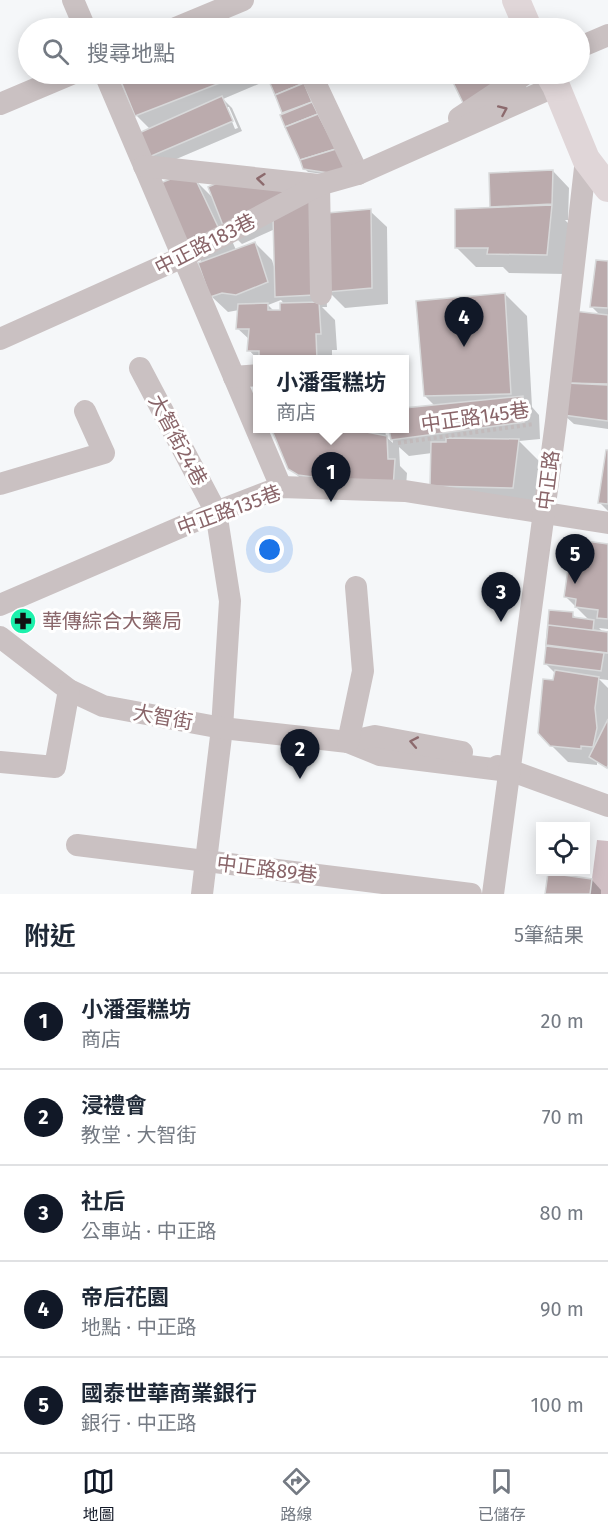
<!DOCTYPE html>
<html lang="zh-TW">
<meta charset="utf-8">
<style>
body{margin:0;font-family:"Fira Sans","Noto Sans TC",sans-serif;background:#f2f2f3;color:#1f2937}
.controls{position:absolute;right:18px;bottom:18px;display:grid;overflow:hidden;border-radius:0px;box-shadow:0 3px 15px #0003}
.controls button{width:54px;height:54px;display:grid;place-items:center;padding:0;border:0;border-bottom:2px solid #e0e1e3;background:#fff;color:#1f2937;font:30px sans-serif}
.you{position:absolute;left:270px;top:550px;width:21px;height:21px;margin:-15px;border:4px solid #fff;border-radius:50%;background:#1a73e8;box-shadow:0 0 0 9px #1a73e833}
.badge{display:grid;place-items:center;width:39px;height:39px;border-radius:50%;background:#111827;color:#fff;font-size:20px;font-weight:700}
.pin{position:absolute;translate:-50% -50px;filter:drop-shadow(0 2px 3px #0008)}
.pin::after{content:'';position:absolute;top:32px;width:21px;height:18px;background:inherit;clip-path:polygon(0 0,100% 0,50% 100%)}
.popup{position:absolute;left:253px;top:355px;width:156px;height:78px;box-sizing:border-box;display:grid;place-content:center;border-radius:0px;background:#fff;filter:drop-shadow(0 2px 4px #0005);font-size:20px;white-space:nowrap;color:#747a83}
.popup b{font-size:22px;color:#1f2937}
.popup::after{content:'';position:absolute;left:50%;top:100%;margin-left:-12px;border:12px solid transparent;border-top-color:#fff}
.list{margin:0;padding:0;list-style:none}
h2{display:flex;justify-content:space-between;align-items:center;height:78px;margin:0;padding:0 24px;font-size:26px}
h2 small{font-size:20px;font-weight:400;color:#747a83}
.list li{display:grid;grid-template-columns:39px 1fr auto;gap:18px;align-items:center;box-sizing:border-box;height:96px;padding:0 24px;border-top:2px solid #e0e1e3}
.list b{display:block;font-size:22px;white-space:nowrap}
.list p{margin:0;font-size:20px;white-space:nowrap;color:#747a83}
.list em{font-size:20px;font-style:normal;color:#747a83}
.icon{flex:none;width:33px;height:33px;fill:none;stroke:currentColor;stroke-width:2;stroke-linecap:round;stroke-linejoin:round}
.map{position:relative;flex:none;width:608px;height:894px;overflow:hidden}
.search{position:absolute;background:#fff;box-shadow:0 3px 15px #0003;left:18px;right:18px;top:18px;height:66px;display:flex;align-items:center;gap:15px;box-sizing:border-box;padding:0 21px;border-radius:33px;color:#747a83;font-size:22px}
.sheet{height:558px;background:#fff}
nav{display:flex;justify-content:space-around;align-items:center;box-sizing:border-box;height:84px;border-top:2px solid #e0e1e3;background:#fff;font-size:16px;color:#747a83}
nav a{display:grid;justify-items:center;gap:3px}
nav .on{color:#111827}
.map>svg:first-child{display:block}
.water{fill:#d0bfc4}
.shadow{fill:#0003;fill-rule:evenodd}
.building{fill:#bbabad;stroke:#d8d9da;stroke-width:1.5}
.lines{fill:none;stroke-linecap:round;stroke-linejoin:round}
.path{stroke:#c2bbbc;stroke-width:4;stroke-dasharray:3 3;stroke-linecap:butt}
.minor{stroke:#cac1c2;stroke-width:22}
.major{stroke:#e0d6d8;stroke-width:28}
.oneway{stroke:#8c6a6d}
.labels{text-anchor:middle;stroke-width:6;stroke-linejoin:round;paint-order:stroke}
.street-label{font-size:20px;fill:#896569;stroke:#fff}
.poi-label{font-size:20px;fill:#896569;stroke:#fff;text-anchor:start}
</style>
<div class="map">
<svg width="608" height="894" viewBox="0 0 608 894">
<rect width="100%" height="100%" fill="#f5f7f9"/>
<polygon class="water" points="597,840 608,841 608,894 590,894"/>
<g class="shadow">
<path d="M134,74H257L261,83L223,99L232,108L242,131L160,166L151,157L150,129L136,115L128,76ZM226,107H229L238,128L235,129Z"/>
<polygon points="268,74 306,74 339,176 308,172 304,168 286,114"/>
<polygon points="451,74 508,74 527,81 525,95 466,104"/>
<polygon points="553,171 569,188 568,220 565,220 571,226 566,274 509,273 503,267 476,267 456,247 494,209 492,207"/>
<path d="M195,180L214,199L325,213L370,211L387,227L388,304L345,308L326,289L327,307H322L335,320L337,350H332V360H258L249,350L250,340L237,328L239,310L228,312L211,296L203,263L185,244ZM227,229L242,244L275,229V270L272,260L255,243L236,250ZM281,300L285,305L282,312H275L268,305Z"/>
<polygon points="608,263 608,429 574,424 564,415 568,383 601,316 591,306"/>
<polygon points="505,294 527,316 532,407 539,415 540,439 519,441 540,462 534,509 452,507 432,453 409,456 399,447 400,466 407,473 405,500 303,481 290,468 272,428 385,428 386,437 393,443 391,428 404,428 436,407 425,396"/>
<polygon points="608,452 608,511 599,502"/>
<polygon points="608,545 608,629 599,628 604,633 608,633 608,680 599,679 608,688 608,768 597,762 597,765 568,762 551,745 556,674 546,664 552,648 548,644 572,614 578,620 591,622 566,597 586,552"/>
<polygon points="592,880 601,890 601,894 547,894"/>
</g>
<g class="building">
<polygon points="130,74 243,74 135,116 122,84 127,75"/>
<polygon points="266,74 300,74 304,83 275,95"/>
<polygon points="449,74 509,74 464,105"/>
<polygon points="304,83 312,102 282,113 275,95"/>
<polygon points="222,96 233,121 149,157 139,133"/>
<polygon points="312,102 318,114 285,127 280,115"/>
<polygon points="318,114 336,149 300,160 285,127"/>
<polygon points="336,149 348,170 335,174 303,169 300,160"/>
<polygon points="553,170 552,204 490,207 489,173"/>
<polygon points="231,177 286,183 292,198 224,228 208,187"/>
<polygon points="173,178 195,178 220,231 183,245 158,184"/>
<polygon points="313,199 315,295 275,297 273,218"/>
<polygon points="552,205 547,255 487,254 488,248 455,248 455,209"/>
<polygon points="371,209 372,288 327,292 327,213"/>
<polygon points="255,242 268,282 236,295 222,293 210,297 198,263"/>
<polygon points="596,260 608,261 608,308 590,307"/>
<polygon points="505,293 511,394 424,396 416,301"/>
<polygon points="319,302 321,334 316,334 317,360 259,360 259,351 247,351 249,329 236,329 238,304 268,303 268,310 280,310 280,303"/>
<polygon points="574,311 608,315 608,384 566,383"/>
<polygon points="566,383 608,385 608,421 563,415"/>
<polygon points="523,396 524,422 391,440 389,428 404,428 404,408"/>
<polygon points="271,428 346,428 387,436 388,459 395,459 393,488 298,475 288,469"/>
<polygon points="446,438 519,439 513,488 430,486 431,442 446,442"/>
<polygon points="606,450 608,450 608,504 598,503"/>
<polygon points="586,541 608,544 608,619 597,618 598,610 575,607 576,599 564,597 571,548 585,550"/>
<polygon points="549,610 573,612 573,617 594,620 593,630 608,632 608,653 546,645"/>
<polygon points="548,625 608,632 608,653 546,645"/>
<polygon points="546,646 604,653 601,671 544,664"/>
<polygon points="555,670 599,677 595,708 597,728 593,747 581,746 581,749 550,746 538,733 543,679 553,680"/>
<polygon points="608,719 608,765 607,768 589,757"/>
<polygon points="548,873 592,879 590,894 545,894"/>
</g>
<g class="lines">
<polyline class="path" points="398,443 534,424"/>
<g class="minor">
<polyline points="73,0 85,28"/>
<polyline points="176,28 243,0"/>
<polyline points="580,47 608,35"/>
<polyline points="105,74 281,487"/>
<polyline points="311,74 358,174"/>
<polyline points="0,104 71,74"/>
<polyline points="459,118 525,74"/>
<polyline points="144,166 319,185"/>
<polyline points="319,185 321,294"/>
<polyline points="0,339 183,257 319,185 358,174 556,86"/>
<polyline points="140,368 216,512 230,601 222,728 202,894"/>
<polyline points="234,377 258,375"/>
<polyline points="0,484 104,453 85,411"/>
<polyline points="0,605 216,512 281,487 405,491 608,523"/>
<polyline points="0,637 69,690 103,706 222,728 348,742 380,755 509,771"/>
<polyline points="348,742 375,736 462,752"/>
<polyline points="348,742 363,671 356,587"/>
<polyline points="0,762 55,767 69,690"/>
<polyline points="498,766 608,806"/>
<polyline points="77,845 471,894"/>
<polyline points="493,894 556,422 586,159"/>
</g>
<g class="major">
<polyline points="516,0 528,28"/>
<polyline points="549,74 556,86 586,159 608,188"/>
</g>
</g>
<defs><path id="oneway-chevron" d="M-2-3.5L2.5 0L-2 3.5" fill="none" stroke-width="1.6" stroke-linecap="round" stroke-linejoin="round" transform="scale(1.5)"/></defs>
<g class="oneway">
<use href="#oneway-chevron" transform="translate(503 110) rotate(-24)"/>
<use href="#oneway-chevron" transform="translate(261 179) rotate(-174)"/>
<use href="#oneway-chevron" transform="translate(414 742) rotate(-169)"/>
</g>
<defs>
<symbol id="pharmacy-disc" viewBox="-11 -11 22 22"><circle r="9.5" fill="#1cf1ac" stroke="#fff"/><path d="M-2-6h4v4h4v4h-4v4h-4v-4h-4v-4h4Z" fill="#111"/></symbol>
</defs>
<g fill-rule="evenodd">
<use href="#pharmacy-disc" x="8" y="606" width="30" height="30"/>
</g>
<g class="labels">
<g class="street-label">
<text transform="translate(205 244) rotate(-27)" y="7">中正路183巷</text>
<text transform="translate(475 417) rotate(-8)" y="7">中正路145巷</text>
<text transform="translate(178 440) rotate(62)" y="7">大智街24巷</text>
<text transform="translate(548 480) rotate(-83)" y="7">中正路</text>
<text transform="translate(229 510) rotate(-20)" y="7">中正路135巷</text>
<text transform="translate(163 717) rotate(10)" y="7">大智街</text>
<text transform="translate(267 869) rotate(7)" y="7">中正路89巷</text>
</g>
<g class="poi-label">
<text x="42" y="628">華傳綜合大藥局</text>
</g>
</g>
</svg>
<div class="controls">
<button><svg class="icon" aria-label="locate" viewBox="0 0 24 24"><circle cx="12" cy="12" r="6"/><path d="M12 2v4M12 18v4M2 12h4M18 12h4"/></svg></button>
</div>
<div class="you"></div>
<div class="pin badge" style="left:331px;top:502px">1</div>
<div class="popup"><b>小潘蛋糕坊</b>商店</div>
<div class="pin badge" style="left:300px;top:779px">2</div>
<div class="pin badge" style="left:501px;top:622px">3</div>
<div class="pin badge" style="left:464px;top:347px">4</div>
<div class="pin badge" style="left:575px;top:584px">5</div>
<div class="search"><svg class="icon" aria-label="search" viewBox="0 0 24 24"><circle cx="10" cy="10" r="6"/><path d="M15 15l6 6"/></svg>搜尋地點</div>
</div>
<section class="sheet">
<h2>附近<small>5筆結果</small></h2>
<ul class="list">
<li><span class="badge">1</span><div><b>小潘蛋糕坊</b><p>商店</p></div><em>20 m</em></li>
<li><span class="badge">2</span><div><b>浸禮會</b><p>教堂 · 大智街</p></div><em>70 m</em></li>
<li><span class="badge">3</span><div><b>社后</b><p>公車站 · 中正路</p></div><em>80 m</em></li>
<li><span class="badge">4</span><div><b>帝后花園</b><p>地點 · 中正路</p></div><em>90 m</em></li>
<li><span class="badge">5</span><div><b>國泰世華商業銀行</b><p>銀行 · 中正路</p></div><em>100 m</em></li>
</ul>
</section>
<nav>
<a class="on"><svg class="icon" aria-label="map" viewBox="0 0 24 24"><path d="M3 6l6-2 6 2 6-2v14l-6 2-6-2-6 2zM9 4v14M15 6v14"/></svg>地圖</a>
<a><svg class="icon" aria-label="directions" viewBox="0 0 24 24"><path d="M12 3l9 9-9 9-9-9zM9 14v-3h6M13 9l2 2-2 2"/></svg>路線</a>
<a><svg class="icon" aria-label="saved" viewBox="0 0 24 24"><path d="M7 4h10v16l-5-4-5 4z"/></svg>已儲存</a>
</nav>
